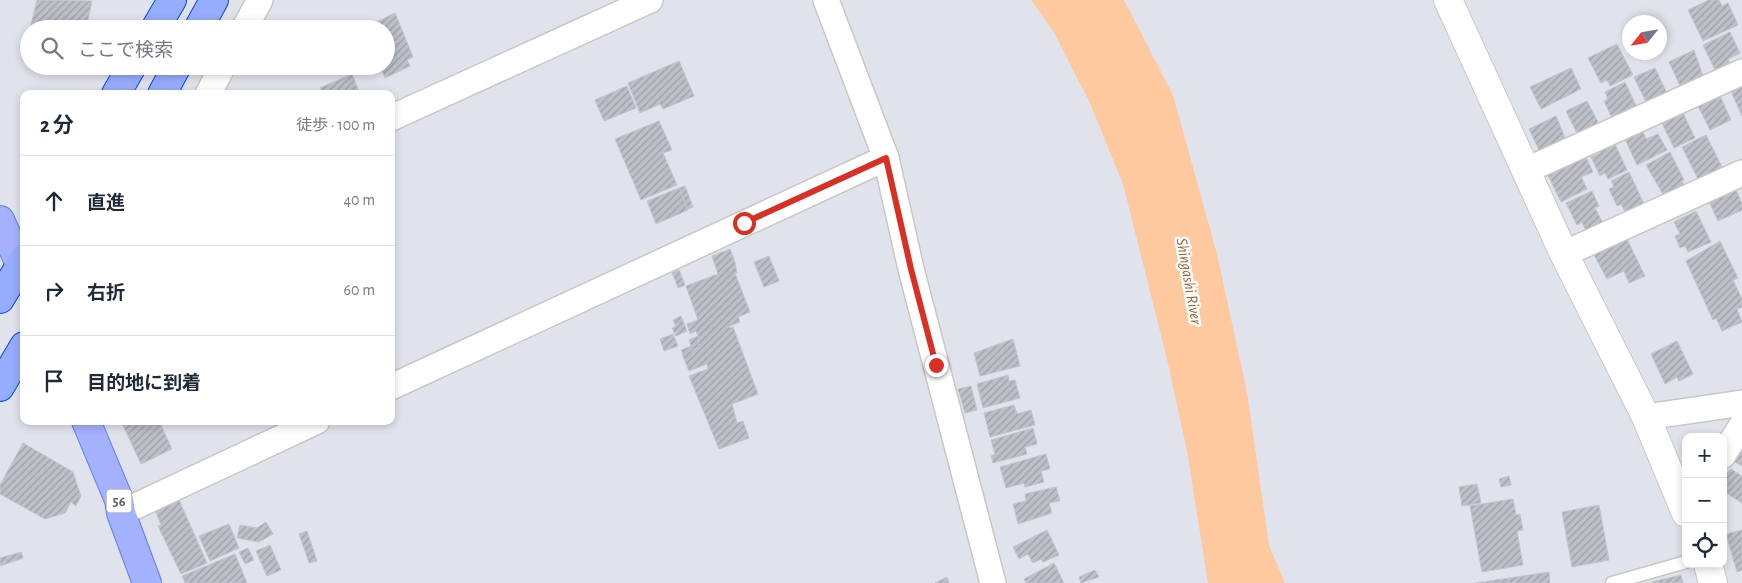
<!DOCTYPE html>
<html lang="ja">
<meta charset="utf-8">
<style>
body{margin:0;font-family:"Alegreya Sans","Noto Sans JP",sans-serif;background:#f6f6f7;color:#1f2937}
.controls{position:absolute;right:15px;bottom:15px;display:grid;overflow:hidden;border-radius:10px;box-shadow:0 2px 8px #0003}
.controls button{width:45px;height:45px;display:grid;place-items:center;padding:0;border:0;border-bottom:1px solid #e0e1e3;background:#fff;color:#1f2937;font:25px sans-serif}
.compass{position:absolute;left:1622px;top:15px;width:45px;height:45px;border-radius:50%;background:#fff;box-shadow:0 2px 8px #0003;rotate:239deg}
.stop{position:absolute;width:15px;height:15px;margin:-11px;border:4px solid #d93025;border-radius:50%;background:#fff}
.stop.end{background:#d93025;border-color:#fff;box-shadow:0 1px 5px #0008}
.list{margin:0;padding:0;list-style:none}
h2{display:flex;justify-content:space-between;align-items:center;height:65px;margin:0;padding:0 20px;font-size:21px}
h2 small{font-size:16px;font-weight:400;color:#747a83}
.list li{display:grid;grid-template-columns:32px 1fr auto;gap:15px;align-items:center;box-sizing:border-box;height:90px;padding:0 20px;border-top:1px solid #e0e1e3}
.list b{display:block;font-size:19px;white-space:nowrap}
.list em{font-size:16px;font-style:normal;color:#747a83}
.icon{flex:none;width:28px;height:28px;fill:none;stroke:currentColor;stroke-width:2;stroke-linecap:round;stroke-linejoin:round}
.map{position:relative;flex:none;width:1742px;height:583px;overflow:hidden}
.search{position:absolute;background:#fff;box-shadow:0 2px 8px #0003;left:20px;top:20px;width:375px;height:55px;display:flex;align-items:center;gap:12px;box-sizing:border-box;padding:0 18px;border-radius:28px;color:#747a83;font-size:19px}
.panel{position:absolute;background:#fff;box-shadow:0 2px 8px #0003;left:20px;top:90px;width:375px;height:335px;border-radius:10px}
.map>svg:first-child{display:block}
.water{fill:#fec99f}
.building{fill:url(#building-hatch);stroke:#bfc5d1}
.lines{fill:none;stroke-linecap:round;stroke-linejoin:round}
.service-casing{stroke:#cac7c3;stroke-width:15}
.minor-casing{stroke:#cac7c3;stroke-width:28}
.tertiary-casing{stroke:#cac7c3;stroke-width:30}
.primary-casing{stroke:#5780ef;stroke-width:30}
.trunk-casing{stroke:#0349ea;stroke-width:30}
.service{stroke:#fff;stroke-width:12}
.minor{stroke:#fff;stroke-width:25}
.tertiary{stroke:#fff;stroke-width:28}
.primary{stroke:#a4b2fe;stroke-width:28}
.trunk{stroke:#96acfc;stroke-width:28}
.route{stroke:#d93025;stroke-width:6}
.labels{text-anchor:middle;stroke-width:5;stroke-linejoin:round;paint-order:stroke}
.shield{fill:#fff;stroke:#918e8b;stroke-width:1}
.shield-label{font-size:14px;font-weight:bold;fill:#625e59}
.water-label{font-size:16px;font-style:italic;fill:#946736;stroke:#fff}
</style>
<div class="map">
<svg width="1742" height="583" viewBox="0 0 1742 583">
<defs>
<pattern id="building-hatch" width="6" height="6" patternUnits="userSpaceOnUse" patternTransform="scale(1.25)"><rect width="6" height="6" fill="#bdc0c7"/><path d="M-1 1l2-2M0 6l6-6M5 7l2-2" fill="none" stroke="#9d9fa5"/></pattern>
</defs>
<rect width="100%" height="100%" fill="#e1e3ec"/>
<polygon class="water" points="1031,0 1124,0 1173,95 1217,254 1247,392 1269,545 1285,583 1208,583 1187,451 1166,355 1123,184 1089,101 1052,29"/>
<g class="building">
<polygon points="37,0 92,1 86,29 30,29"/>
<polygon points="1709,0 1719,0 1722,6 1728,3 1738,25 1703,41 1688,10"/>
<polygon points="395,13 413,57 407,60 410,66 385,78 380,66 386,66 386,29 362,29"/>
<polygon points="1730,32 1740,53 1728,59 1731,65 1716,72 1703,45"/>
<polygon points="1617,44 1633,75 1610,86 1607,80 1601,83 1588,58"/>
<polygon points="1694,50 1704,79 1682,90 1669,62"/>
<polygon points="679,61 694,96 663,109 660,104 640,113 628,83"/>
<polygon points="1571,68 1581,89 1541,109 1530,87"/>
<polygon points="1655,68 1668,96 1648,106 1634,77"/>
<polygon points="352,74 360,94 323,94 320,88"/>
<polygon points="1625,82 1638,110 1619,119 1616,114 1611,116 1604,101 1608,99 1605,92"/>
<polygon points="1742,84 1742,116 1730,89"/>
<polygon points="627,86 636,108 604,121 595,100"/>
<polygon points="1720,96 1731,120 1710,130 1698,106"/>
<polygon points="1587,101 1600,126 1579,137 1566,111"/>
<polygon points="1682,111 1695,138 1674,148 1661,121"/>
<polygon points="1556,116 1568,145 1541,154 1529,129"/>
<polygon points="659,121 672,150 663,153 677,185 641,200 615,139"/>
<polygon points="1642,130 1646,139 1658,134 1667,150 1637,165 1625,139"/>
<polygon points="1706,135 1722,167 1698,179 1682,147"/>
<polygon points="1614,142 1627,170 1608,179 1605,173 1600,176 1591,157 1600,153 1598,150"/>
<polygon points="1670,152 1684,180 1682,181 1684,185 1664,196 1646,165"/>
<polygon points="1585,155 1593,172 1581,177 1587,189 1561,202 1547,173"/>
<polygon points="1629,172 1644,204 1626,213 1621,204 1617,206 1609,189 1614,187 1611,181"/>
<polygon points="1734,185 1742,204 1742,210 1718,221 1707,197"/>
<polygon points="685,186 693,207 688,209 679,188"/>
<polygon points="679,188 688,210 656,224 647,201"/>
<polygon points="1592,191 1599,206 1595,208 1603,223 1586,231 1582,222 1577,225 1566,203"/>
<polygon points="1696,211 1711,242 1688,252 1685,246 1680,248 1675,236 1680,234 1674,222"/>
<polygon points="1627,239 1645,276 1629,283 1624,271 1607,279 1594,255"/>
<polygon points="1720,241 1738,278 1733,280 1742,299 1742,307 1737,309 1742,322 1722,331 1716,318 1713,320 1686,261"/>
<polygon points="730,249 735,262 737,273 735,273 750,312 738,317 740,322 729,326 730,328 733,327 758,394 732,404 737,423 743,421 749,438 719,449 689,376 708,369 707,364 689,371 682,354 699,347 697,342 700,341 696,331 690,334 687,324 698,320 686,286 718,274 712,256"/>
<polygon points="769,256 779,281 764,287 754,262"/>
<polygon points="679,270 685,285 678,288 672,272"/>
<polygon points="681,316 687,331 676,336 672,328 676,326 673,320"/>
<polygon points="673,334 678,346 664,351 660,339"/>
<polygon points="698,336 699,347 683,354 681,350 691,346 689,340"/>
<polygon points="1013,339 1020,366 980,376 974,353"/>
<polygon points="1677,341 1693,374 1679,381 1677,377 1665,384 1651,354"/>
<polygon points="1008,375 1009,381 1015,380 1020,398 983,408 977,384"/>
<polygon points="971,386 977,410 965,413 958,389"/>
<polygon points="1014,405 1017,414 1031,410 1035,425 990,437 984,413"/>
<polygon points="121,421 159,421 172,449 141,464"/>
<polygon points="1033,428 1037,444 1025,447 1027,454 993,463 991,456 995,454 991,440"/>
<polygon points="23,443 73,472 81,496 76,506 71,502 65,513 45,519 0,494 0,485"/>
<polygon points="1742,447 1742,466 1733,461"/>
<polygon points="1046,454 1050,469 1041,471 1044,482 1025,487 1024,483 1006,488 1000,467"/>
<polygon points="1731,469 1742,476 1742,503 1723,491 1723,476"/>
<polygon points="1509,476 1511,485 1501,487 1499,479"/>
<polygon points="1477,484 1481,503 1462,506 1459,487"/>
<polygon points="1056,487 1060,501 1049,503 1052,513 1018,524 1013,504 1026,501 1025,494"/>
<polygon points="1513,499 1516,515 1520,514 1523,530 1517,531 1523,565 1482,572 1470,506"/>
<polygon points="179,500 207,563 181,574 158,526 161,525 155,510"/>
<polygon points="1599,505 1609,560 1572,567 1562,512"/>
<polygon points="266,522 273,534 259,542 237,538 240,525 257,528"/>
<polygon points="229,524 239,548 210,561 199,536"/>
<polygon points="1047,530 1059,555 1043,562 1041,559 1033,563 1028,554 1019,559 1013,547"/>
<polygon points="1742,530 1742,570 1737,572 1726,534"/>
<polygon points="307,531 317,561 309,563 299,534"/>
<polygon points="270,545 281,570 267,576 256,551"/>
<polygon points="248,548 254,560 245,564 239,552"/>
<polygon points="21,552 23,558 0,566 0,558"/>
<polygon points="235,554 247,583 185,583 182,576"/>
<polygon points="1054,563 1064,583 1026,583 1024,579"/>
<polygon points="1095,570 1099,577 1081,583 1079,577"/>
<polygon points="1549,572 1550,583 1476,583"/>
<polygon points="1681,575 1683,583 1652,583 1652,582"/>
<polygon points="947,577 949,583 935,583"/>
</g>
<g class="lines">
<defs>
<polyline id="service" points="1612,583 1686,562"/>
<g id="minor">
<polyline points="826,0 886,158 911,269 993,583"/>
<polyline points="244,29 260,0"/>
<polyline points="208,94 223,66"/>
<polyline points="391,118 650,0"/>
<polyline points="1525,171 1742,72"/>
<polyline points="1564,254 1742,173"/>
<polyline points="391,387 886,158"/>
<polyline points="1646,417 1742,403"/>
<polyline points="1723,455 1742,425"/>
<polyline points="121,513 317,421"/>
</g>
<g id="tertiary">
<polyline points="1448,0 1564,254 1646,417 1686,513"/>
<polyline points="1708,564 1713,583"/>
</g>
<g id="primary">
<polyline points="0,220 24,273"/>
<polyline points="86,421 119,500 121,513 147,583"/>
</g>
<g id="trunk">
<polyline points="155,29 172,0"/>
<polyline points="198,29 214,0"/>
<polyline points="116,94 132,66"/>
<polyline points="162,94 177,66"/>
<polyline points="0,299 24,259"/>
<polyline points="0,387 24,346"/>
</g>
</defs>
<use href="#service" class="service-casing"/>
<use href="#minor" class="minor-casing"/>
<use href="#tertiary" class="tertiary-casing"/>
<use href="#primary" class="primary-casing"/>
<use href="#trunk" class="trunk-casing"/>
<use href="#service" class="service"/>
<use href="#minor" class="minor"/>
<use href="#tertiary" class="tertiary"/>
<use href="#primary" class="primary"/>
<use href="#trunk" class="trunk"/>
</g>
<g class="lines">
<polyline class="route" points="744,223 886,158 911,269 936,365"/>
</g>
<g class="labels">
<rect class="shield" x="106.5" y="489.5" width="25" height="23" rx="4"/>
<g class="shield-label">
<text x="119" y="506">56</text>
</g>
<g class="water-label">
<text transform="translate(1190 281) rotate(80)" y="6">Shingashi River</text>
</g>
</g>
</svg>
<div class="controls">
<button>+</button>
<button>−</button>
<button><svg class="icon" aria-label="locate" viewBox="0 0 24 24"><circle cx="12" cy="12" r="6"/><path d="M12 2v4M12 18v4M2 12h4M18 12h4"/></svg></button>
</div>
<svg class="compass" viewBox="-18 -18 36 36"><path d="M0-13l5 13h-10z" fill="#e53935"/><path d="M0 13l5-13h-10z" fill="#747a83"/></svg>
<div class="stop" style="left:744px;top:223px"></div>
<div class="stop end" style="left:936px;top:365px"></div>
<div class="search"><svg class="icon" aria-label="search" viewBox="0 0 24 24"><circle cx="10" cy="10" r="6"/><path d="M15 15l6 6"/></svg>ここで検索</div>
<section class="panel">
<h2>2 分<small>徒歩 · 100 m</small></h2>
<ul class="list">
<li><svg class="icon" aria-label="ahead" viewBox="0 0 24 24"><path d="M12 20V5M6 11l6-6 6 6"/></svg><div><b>直進</b></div><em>40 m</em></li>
<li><svg class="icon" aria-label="right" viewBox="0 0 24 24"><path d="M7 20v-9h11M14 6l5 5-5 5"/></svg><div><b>右折</b></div><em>60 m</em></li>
<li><svg class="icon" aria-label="arrive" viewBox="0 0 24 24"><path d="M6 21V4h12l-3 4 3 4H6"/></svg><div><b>目的地に到着</b></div></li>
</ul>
</section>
</div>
